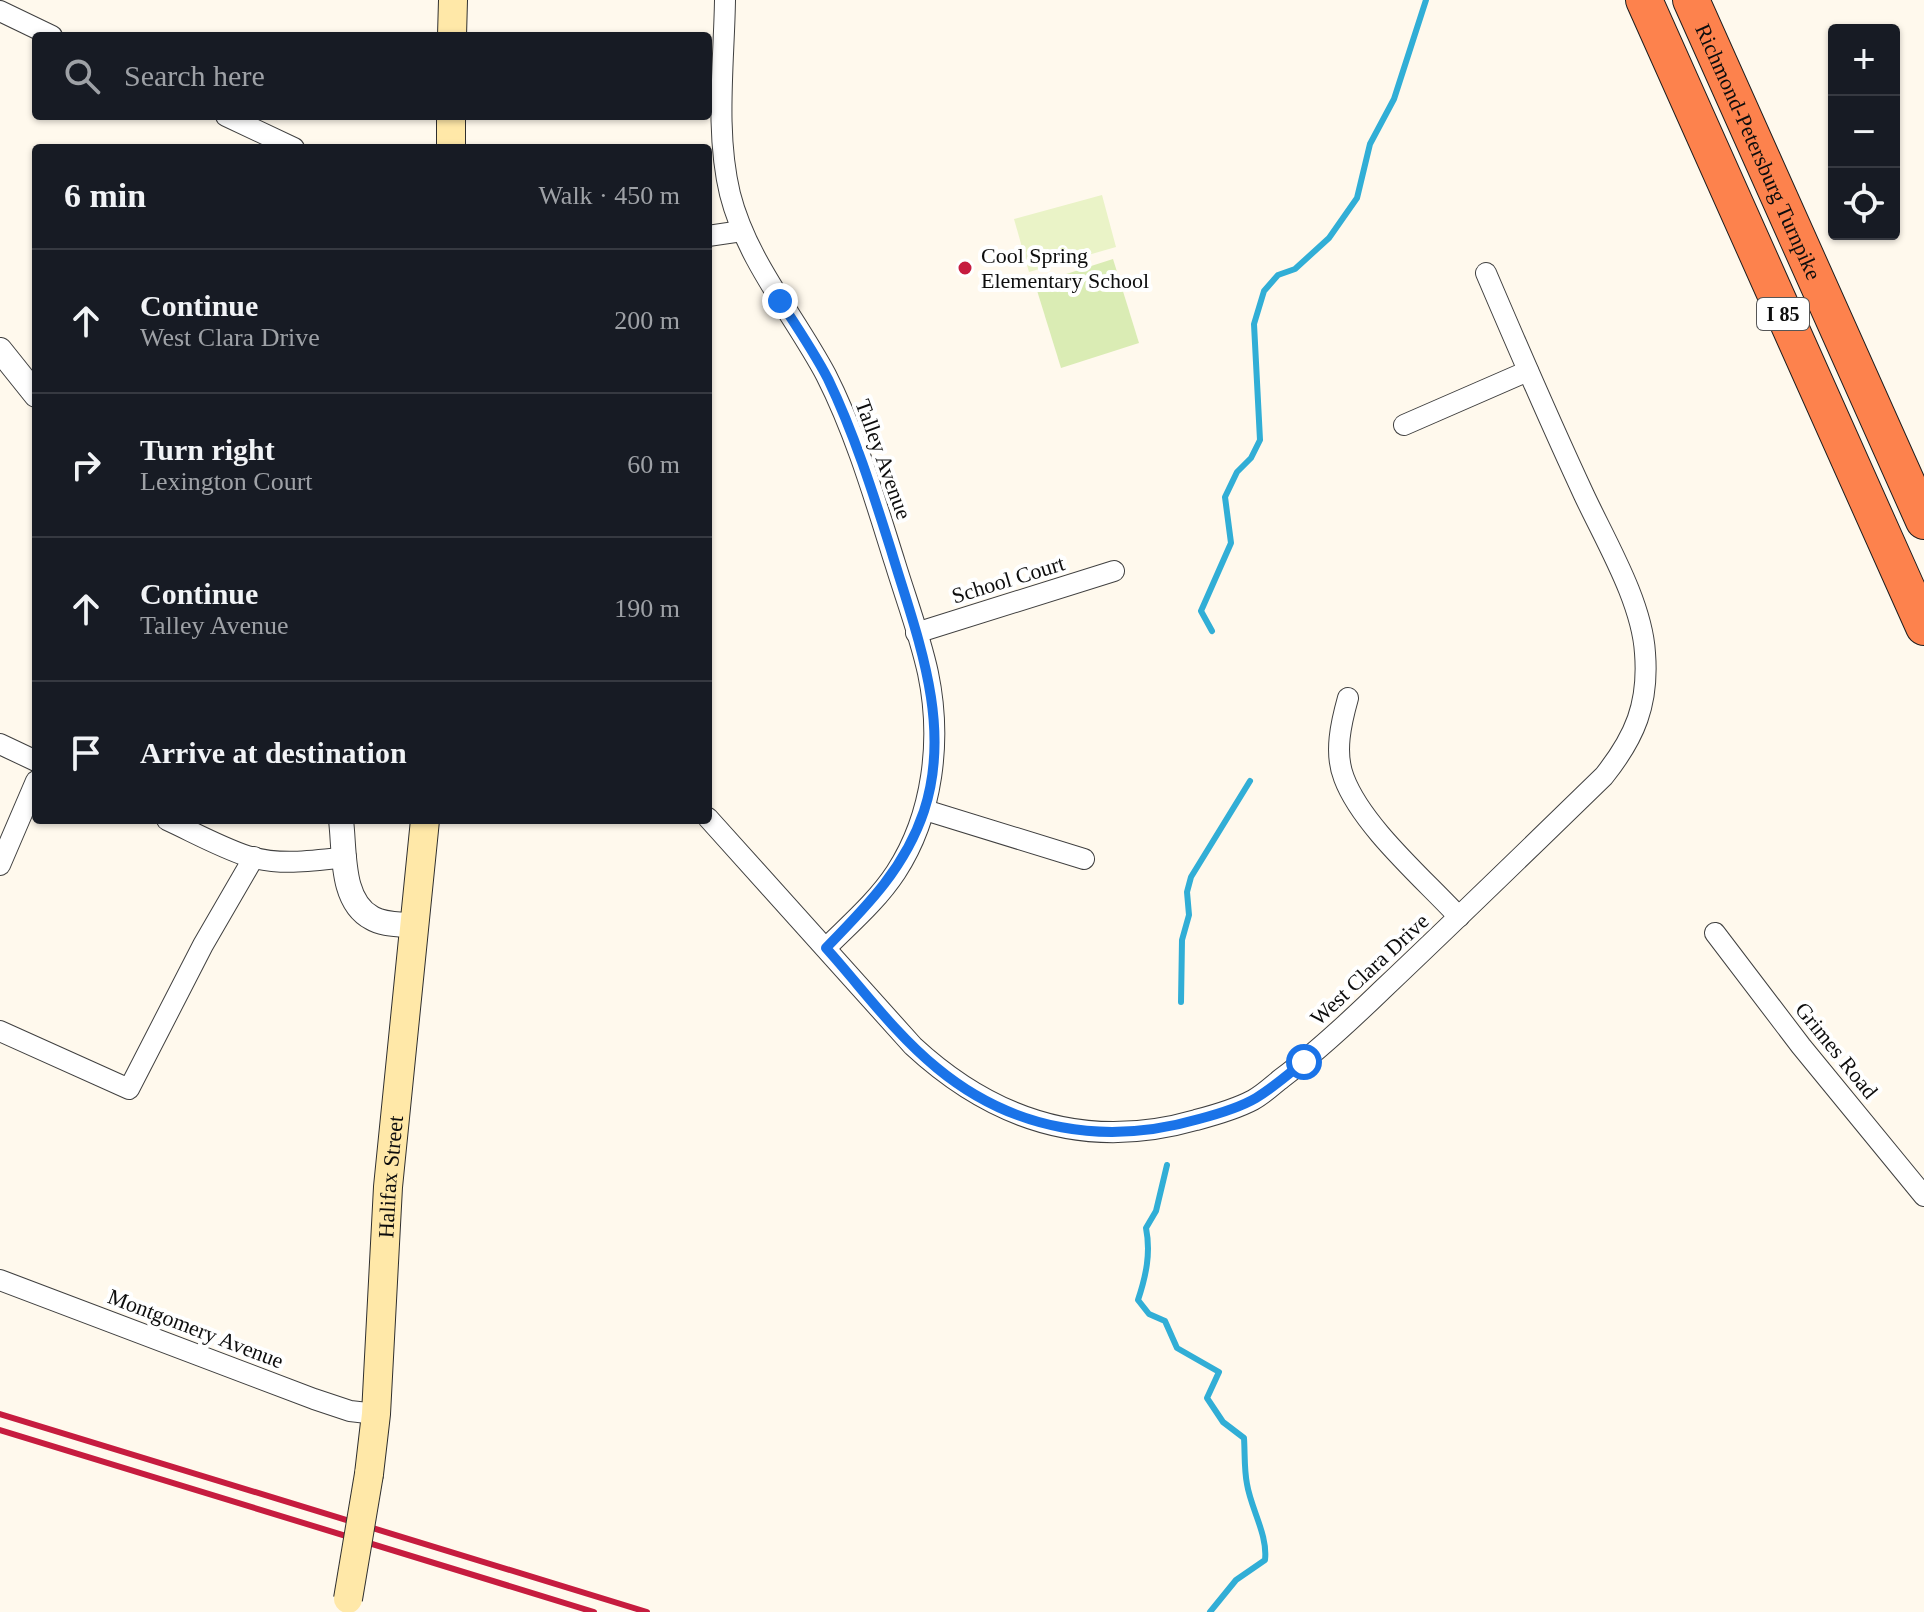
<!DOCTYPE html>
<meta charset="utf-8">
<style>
body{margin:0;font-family:Georgia,serif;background:#20242c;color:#f1f3f6}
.controls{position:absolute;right:24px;top:24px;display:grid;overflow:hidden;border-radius:8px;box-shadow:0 2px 6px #0004}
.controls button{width:72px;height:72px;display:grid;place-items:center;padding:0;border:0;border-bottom:2px solid #363941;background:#171b24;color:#f1f3f6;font:40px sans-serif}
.stop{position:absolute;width:24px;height:24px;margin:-18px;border:6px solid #1a73e8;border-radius:50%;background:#fff}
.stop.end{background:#1a73e8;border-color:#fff;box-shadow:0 2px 8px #0008}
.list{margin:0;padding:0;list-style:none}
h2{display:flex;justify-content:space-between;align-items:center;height:104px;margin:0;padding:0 32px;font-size:34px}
h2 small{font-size:26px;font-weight:400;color:#9ea1a6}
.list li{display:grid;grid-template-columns:52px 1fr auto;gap:24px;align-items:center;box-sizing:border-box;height:144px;padding:0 32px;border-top:2px solid #363941}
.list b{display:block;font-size:30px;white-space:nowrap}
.list p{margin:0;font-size:26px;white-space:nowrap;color:#9ea1a6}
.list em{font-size:26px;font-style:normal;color:#9ea1a6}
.icon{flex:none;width:44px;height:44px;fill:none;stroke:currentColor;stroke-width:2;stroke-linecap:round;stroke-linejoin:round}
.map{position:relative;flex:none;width:1924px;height:1612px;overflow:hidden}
.search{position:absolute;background:#171b24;box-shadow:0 2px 6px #0004;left:32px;top:32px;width:680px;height:88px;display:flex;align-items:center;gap:20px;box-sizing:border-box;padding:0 28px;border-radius:8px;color:#9ea1a6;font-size:30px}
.panel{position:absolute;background:#171b24;box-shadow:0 2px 6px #0004;left:32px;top:144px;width:680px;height:680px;border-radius:8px}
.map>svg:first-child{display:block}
.green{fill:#daecb4}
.pitch{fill:#eaf3c7}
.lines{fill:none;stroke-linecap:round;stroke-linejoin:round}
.stream{stroke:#31aed6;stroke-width:6}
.minor-casing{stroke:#404040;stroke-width:22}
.tertiary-casing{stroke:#404040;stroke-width:26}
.secondary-casing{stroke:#2f2f2f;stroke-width:30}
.motorway-casing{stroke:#1e1e1e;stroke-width:38}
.minor{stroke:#fff;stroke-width:20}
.tertiary{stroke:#fff;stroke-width:24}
.secondary{stroke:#ffe8a8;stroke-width:28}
.motorway{stroke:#fd824d;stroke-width:36}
.rail{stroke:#c61c3f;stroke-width:6}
.secondary-bridge-casing{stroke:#2f2f2f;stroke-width:30;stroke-linecap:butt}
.secondary-bridge{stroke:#ffe8a8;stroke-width:28}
.route{stroke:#1a73e8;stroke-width:10}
.poi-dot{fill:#c61c3f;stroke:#fff;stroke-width:3}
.labels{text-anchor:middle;stroke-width:8;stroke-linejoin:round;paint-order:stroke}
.shield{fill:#fff;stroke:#565656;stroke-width:2}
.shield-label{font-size:20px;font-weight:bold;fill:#0d0d0d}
.street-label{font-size:22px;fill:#0d0d0d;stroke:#fff}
.poi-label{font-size:22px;fill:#0d0d0d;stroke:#fff;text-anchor:start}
</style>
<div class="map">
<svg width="1924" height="1612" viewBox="0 0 1924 1612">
<rect width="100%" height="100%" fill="#fff9ed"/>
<polygon class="green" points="1113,259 1139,343 1061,368 1035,284"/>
<polygon class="pitch" points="1102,195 1116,247 1029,272 1014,219"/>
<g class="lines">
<g class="stream">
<polyline points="1212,631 1201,611 1231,543 1225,497 1237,472 1251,458 1260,440 1254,324 1264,291 1278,275 1295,269 1329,238 1357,198 1370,144 1394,99 1426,0"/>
<polyline points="1181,1002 1182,940 1189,915 1187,892 1191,877 1250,781"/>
<path d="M1167,1165L1156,1211L1146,1228C1151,1253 1146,1276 1138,1300L1149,1314L1165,1321L1177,1348L1219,1372L1207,1398L1223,1422L1244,1438C1245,1453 1244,1469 1247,1484C1251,1509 1268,1535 1265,1560L1236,1580L1210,1612"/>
</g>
<defs>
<g id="minor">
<path d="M725,0C724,63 715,132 730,194C747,261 794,315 826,375C856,434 875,500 895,563C906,599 920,636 928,673C942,740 933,815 896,872C877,901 850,924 826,948"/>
<polyline points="0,11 52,36"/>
<polyline points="226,116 294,148"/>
<polyline points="708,236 742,231"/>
<polyline points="1404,425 1528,371"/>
<polyline points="916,633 1114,571"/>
<path d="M1348,698C1341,723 1334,753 1344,778C1362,826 1424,879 1459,917"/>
<polyline points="0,744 36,761"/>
<polyline points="925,810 1084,859"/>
<path d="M708,818L913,1046C994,1121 1088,1151 1196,1120C1215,1115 1236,1109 1253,1100C1264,1094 1273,1085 1282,1078C1318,1051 1350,1021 1382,990C1457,919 1530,848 1604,776C1635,737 1649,704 1645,653C1642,602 1606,542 1584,495C1550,422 1518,348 1486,273"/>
<path d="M167,820C193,832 220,847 247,856C279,866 313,861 346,857"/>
<polyline points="0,865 36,781"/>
<polyline points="1715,933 1801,1046 1924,1196"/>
<polyline points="0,1031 129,1089 203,945 254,857"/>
<polyline points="0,1280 314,1399 350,1411 376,1414"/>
</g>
<g id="tertiary">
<polyline points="0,350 36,395"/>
<path d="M341,820C345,851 340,901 372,918C383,925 401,924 415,926"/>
</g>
<g id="secondary">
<polyline points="452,36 453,0"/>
<polyline points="451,148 451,116"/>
<path id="s1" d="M369,1474L376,1414L388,1187L425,820"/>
</g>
<g id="motorway">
<polyline points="1644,0 1924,627"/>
<path id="s2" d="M1691,0L1924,521"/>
</g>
</defs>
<use href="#minor" class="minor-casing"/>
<use href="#tertiary" class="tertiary-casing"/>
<use href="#secondary" class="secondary-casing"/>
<use href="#motorway" class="motorway-casing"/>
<use href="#minor" class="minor"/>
<use href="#tertiary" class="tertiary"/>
<use href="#secondary" class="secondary"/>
<use href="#motorway" class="motorway"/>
<g class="rail">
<polyline points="0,1414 647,1612"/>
<polyline points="0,1430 594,1612"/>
</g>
<defs>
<polyline id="secondary-bridge" points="348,1599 369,1474"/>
</defs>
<use href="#secondary-bridge" class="secondary-bridge-casing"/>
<use href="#secondary-bridge" class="secondary-bridge"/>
</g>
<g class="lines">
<path class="route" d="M780,301C797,327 814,352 828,379C854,433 873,493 891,550C916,634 953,723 924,811C905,868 867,906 826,948C862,988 895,1034 937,1068C1013,1131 1106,1146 1199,1119C1218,1114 1239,1108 1256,1098C1273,1088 1288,1074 1304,1062"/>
</g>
<circle class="poi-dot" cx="965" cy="268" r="8"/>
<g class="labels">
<rect class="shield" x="1757" y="298" width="52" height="32" rx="6"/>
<g class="shield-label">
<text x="1783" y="321">I 85</text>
</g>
<g class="street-label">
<text dy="8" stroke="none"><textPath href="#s2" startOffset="166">Richmond-Petersburg Turnpike</textPath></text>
<text transform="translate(884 459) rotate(70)" y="8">Talley Avenue</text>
<text transform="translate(1008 579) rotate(-17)" y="8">School Court</text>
<text transform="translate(1369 969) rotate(-43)" y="8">West Clara Drive</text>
<text transform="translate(1837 1050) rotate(51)" y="8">Grimes Road</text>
<text dy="8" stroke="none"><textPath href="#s1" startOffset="298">Halifax Street</textPath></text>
<text transform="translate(196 1328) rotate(21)" y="8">Montgomery Avenue</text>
</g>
<g class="poi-label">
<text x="981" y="263">Cool Spring<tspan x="981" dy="25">Elementary School</tspan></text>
</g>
</g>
</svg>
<div class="controls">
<button>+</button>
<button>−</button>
<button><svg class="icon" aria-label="locate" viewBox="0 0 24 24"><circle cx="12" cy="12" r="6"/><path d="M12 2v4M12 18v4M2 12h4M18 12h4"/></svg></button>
</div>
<div class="stop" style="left:1304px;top:1062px"></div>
<div class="stop end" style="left:780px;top:301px"></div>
<div class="search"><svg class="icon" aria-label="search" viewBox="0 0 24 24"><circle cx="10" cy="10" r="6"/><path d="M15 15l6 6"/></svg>Search here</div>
<section class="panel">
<h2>6 min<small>Walk · 450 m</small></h2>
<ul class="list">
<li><svg class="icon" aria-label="ahead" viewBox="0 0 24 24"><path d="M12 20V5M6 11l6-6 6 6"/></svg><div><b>Continue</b><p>West Clara Drive</p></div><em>200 m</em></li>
<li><svg class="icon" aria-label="right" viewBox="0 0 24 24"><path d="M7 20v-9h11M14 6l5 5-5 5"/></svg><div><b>Turn right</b><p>Lexington Court</p></div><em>60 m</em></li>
<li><svg class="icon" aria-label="ahead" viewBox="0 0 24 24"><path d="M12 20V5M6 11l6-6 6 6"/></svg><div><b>Continue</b><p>Talley Avenue</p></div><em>190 m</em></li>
<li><svg class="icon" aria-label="arrive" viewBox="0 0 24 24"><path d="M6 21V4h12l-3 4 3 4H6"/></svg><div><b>Arrive at destination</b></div></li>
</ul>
</section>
</div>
